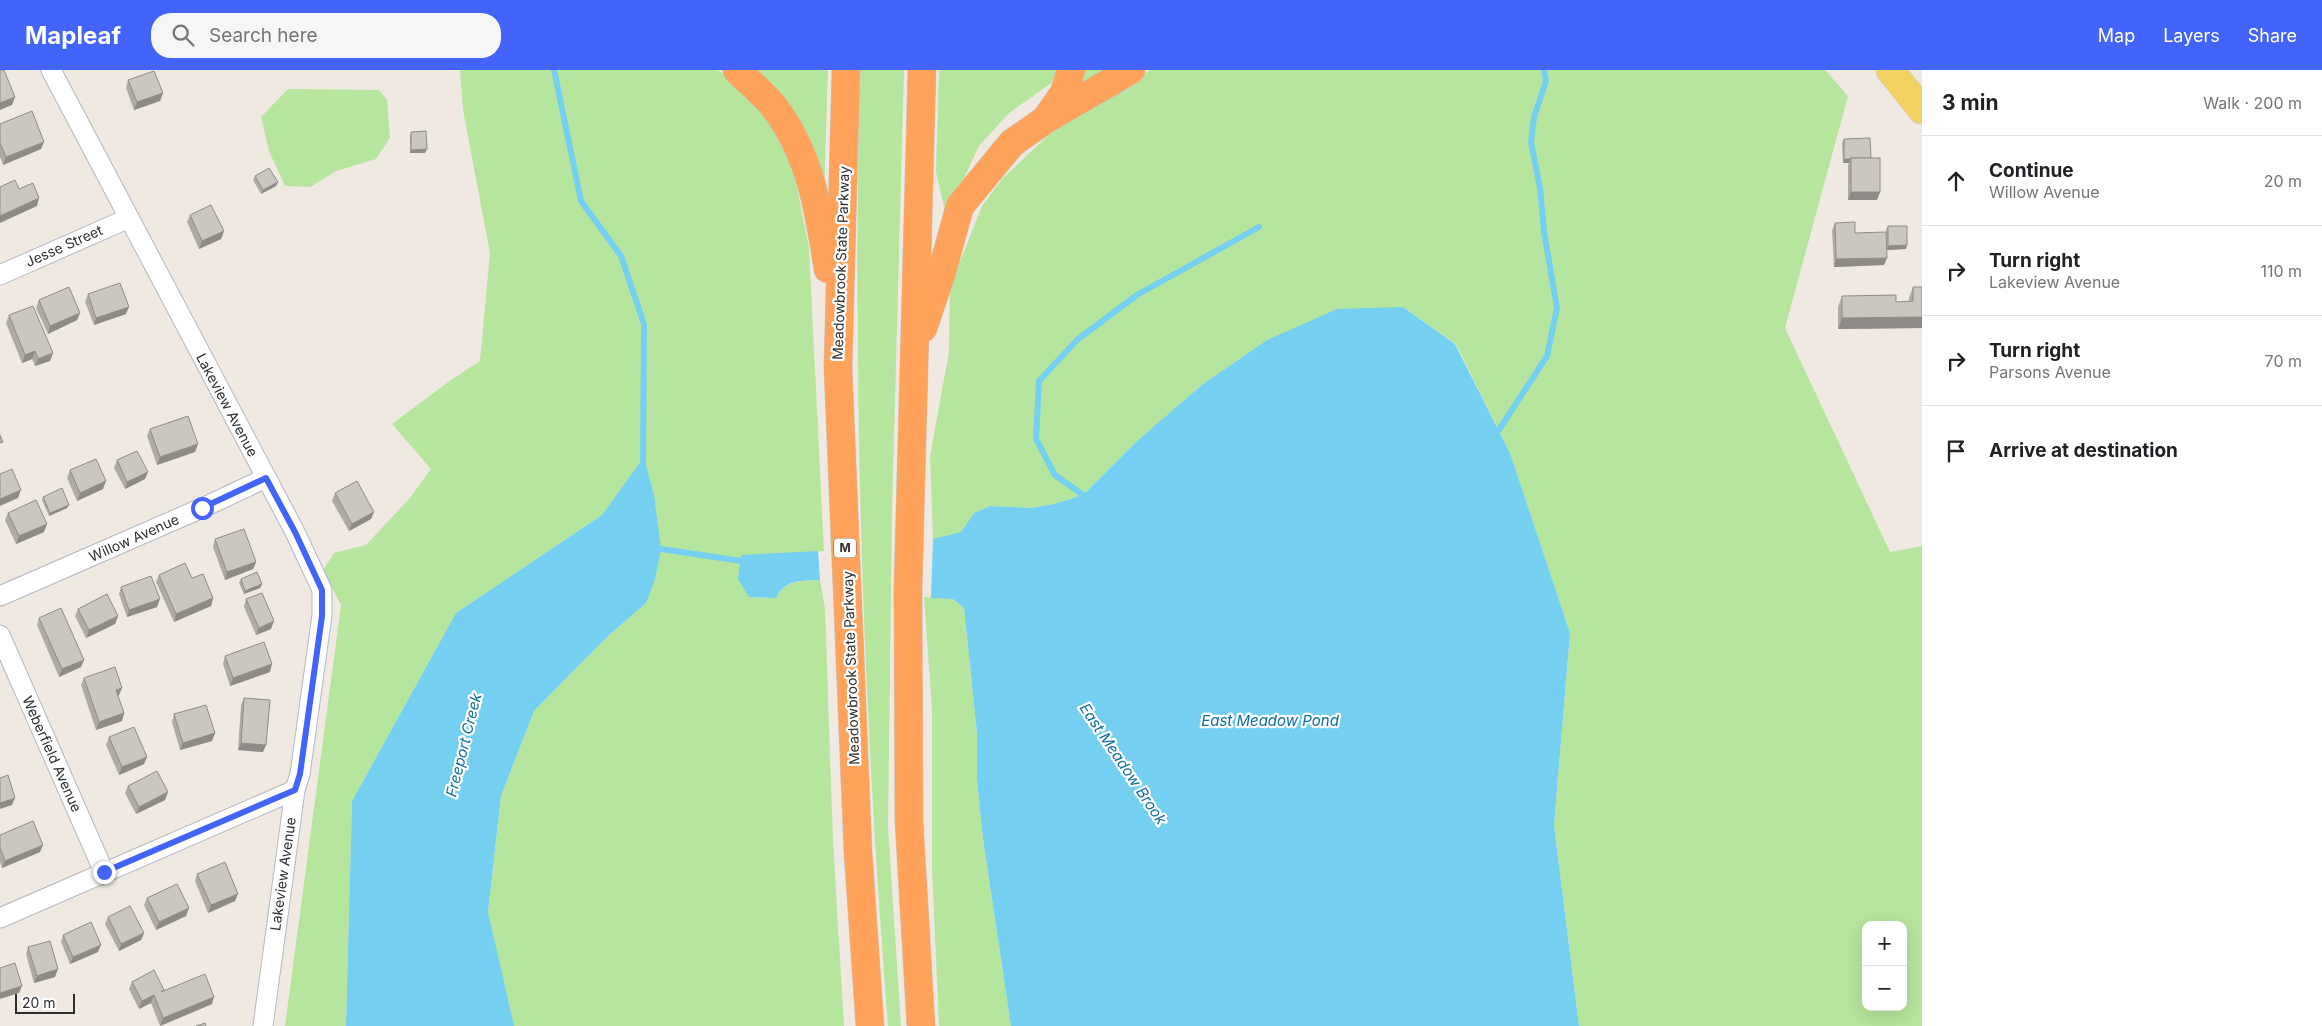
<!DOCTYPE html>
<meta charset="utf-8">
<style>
body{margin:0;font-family:Inter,sans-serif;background:#f6f6f6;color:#202124}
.controls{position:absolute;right:15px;bottom:15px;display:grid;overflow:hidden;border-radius:10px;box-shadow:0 5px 20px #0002}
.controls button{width:45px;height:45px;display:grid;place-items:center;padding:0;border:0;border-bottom:1px solid #e0e0e0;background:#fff;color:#202124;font:25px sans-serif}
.scale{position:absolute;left:15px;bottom:12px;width:60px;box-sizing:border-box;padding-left:5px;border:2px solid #2e2e2e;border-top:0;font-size:14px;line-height:18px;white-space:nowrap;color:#2e2e2e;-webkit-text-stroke:4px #fff;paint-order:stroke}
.stop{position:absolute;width:15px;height:15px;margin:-11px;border:4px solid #4264fb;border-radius:50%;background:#fff}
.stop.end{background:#4264fb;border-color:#fff;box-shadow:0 1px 5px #0008}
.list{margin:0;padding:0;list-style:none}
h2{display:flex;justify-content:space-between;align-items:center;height:65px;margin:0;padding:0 20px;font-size:21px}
h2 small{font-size:16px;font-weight:400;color:#757577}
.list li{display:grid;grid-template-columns:32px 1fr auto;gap:15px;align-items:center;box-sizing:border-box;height:90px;padding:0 20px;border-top:1px solid #e0e0e0}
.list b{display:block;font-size:19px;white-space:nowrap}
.list p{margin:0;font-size:16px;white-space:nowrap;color:#757577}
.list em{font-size:16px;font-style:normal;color:#757577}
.icon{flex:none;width:28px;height:28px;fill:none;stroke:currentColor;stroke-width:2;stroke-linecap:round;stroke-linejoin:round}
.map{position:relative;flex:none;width:1922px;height:956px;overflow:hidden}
header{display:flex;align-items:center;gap:30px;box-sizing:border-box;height:70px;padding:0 25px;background:#4264fb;color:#fff}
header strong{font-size:24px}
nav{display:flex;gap:28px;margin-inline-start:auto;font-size:18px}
.search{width:350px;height:45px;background:#f6f6f6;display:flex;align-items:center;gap:12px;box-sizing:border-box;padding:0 18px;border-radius:20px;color:#757577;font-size:19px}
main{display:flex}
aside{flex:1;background:#fff}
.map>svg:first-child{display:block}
.green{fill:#b6e59e;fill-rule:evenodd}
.water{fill:#75cff0}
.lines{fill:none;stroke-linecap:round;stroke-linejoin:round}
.stream{stroke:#75cff0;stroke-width:6}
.street-casing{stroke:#b4b7c1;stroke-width:21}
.primary-casing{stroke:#c9c9c9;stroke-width:29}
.highway-casing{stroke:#c9c9c9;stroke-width:29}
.street{stroke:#fff;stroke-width:19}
.primary{stroke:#f2d163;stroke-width:28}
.highway{stroke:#ffa35c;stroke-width:28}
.wall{fill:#afaba4}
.shaded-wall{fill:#8e8b86}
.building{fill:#cbc7bf;stroke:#8e8b86}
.route{stroke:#4264fb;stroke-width:6}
.labels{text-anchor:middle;stroke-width:4.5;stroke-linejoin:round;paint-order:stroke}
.shield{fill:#fff;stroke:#6d6d6d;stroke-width:1}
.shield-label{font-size:12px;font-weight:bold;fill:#2e2e2e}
.street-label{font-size:14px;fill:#2e2e2e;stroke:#fff}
.water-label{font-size:15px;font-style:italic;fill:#0d6fa3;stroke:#fff}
</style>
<header>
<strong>Mapleaf</strong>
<div class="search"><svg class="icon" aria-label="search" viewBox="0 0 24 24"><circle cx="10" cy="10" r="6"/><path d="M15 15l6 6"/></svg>Search here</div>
<nav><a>Map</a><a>Layers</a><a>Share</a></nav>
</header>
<main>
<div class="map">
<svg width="1922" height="956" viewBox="0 0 1922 956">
<rect width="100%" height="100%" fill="#efe9e1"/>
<g class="green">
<path d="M460,0H718L753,26L792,92L809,178L824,481L811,482L749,527L776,528C785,510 801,511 820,510L825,539L833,771L844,956H511L488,842L501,726L534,641L607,567L646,533L654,425L644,388L602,445L456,543L352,731L346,956H285L341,535L323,500L334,483L366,475L409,429L431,399L392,354L451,310L480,291L490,183L463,40Z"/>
<polygon points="754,0 828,0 824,126 798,47 762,6"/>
<path d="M860,0H904L892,442L888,758L901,956H888C863,638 852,319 860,0Z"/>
<polygon points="939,0 1061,0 1050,14 1009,43 979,76 946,146 936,102"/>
<polygon points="1079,0 1107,0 1077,17"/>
<path d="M1150,0H1825L1848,26L1785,258L1890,482L1922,476V956H1579L1554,755L1570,563L1510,383L1456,274L1403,237L1267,270L1203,314L1138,370L1083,425L1054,434L1031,438L990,436L974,443L961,462L933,469L930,386L949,282L950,217L982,136L1003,108L1054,60L1116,24ZM1866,855H1903V937H1866Z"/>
<polygon points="288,19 379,20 387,30 390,68 376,89 336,101 310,117 285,116 269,81 261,47"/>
<polygon points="924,527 953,529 964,538 977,663 977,709 983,769 1011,956 939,956 932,799 932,640"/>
</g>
<g class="water">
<polygon points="1403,237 1455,274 1510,383 1570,563 1554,755 1579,956 1011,956 983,769 977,709 977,663 964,538 953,529 931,528 933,469 961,462 974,443 990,436 1031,438 1054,434 1083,425 1138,370 1203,314 1267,270 1337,239"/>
<polygon points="644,387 654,425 661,479 655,509 646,533 607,567 534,641 501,726 488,842 514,956 346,956 352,731 456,543 602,445"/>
<path d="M818,481L820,510C802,511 785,509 776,528L749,527L738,509L741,485Z"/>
</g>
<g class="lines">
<g class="stream">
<polyline points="554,0 581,131 621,186 644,254 643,394"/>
<polyline points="1495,366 1547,286 1557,238 1544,162 1540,118 1531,72 1534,47 1546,11 1544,0"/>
<polyline points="1085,432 1083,425 1055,405 1036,369 1039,311 1077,270 1137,225 1259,157"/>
<polyline points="661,479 748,492"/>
</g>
<defs>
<g id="street">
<polyline points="51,0 295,462 322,520 322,545 300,704 295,720 263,956"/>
<polyline points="0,205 129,148"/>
<polyline points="0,526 202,438 266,408"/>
<polyline points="0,565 104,802"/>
<polyline points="0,848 295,720"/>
</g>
<polyline id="primary" points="1890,0 1922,40"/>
<g id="highway">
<path d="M737,0C749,12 764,24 775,38C811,86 819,142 828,199"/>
<polyline points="846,0 838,297 858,782 870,956"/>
<polyline points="1046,49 1064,23 1071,0"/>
<polyline points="923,258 941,205 960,136 1012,73 1045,50 1131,0"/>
<polyline points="921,956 909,751 908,519 922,0"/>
</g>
</defs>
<use href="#street" class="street-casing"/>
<use href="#primary" class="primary-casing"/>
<use href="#highway" class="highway-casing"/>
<use href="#street" class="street"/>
<use href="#primary" class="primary"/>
<use href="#highway" class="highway"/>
</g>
<g class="wall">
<polygon points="128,10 163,23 160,31 134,40 126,18"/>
<polygon points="0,54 41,79 3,95 0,87"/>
<polygon points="411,62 425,83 410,83 410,66"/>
<polygon points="1844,69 1871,88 1880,122 1877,130 1848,130 1848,95 1849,93 1843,93 1842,73"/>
<polygon points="255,106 278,112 276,116 261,124 253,110"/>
<polygon points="190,145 224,161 221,169 199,179 187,152"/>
<polygon points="1835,153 1855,163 1884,195 1834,197 1832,160"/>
<polygon points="1888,156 1906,179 1887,180 1886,160"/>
<polygon points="1913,217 1922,217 1922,258 1838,259 1838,237 1842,226 1896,232 1909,231 1909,228"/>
<polygon points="88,224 126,244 94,255 85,232"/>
<polygon points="39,230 80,243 77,250 48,264 36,238"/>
<polygon points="9,245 53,283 50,291 35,296 32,289 22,293 6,253"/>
<polygon points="150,359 195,382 157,395 147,366"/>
<polygon points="117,390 145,409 125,419 114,398"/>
<polygon points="70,400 103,419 77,431 67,408"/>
<polygon points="335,423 374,442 371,449 349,461 332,431"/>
<polygon points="43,427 67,438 49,446 42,430"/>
<polygon points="8,443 44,462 16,474 5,450"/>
<polygon points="215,469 256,492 253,499 225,510 213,477"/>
<polygon points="159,505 213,528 211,536 174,552 156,512"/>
<polygon points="241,509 262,514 260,518 244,524 239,513"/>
<polygon points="121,517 157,537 127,547 119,524"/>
<polygon points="246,529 271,559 256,565 244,537"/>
<polygon points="78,539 118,546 115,554 86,568 75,546"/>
<polygon points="39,548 81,597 59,607 37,555"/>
<polygon points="225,586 270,602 230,616 223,594"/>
<polygon points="84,608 119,625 118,626 124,643 122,651 96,660 81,615"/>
<polygon points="244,628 263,682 238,680 241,635"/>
<polygon points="174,644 215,663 212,671 180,680 172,652"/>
<polygon points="109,667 147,687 144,694 119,705 106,675"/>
<polygon points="128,716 165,730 136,744 125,723"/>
<polygon points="0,765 40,782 2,798 0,792"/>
<polygon points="197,804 235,831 208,843 195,811"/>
<polygon points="147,828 186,846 156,860 144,835"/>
<polygon points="108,847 144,863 141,870 119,881 105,854"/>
<polygon points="63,865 98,882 70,894 61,872"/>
<polygon points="28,877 55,907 34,913 26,884"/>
<polygon points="132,912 164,920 163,921 212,934 160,956 151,933 139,939 129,919"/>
</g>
<g class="shaded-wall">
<polygon points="163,23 160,31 134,40 137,32"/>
<polygon points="15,27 12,35 0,40 0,33"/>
<polygon points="44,72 41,79 3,95 6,87"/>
<polygon points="427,79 425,83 410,83 411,80"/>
<polygon points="1844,89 1851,89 1849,93 1843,93"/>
<polygon points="278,112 276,116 261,124 263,120"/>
<polygon points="1851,122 1880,122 1877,130 1848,130"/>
<polygon points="39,128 37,136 0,153 0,146"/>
<polygon points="224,161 221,169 199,179 202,171"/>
<polygon points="1907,175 1906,179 1887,180 1888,176"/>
<polygon points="1887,188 1884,195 1834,197 1836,189"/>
<polygon points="129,237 126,244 94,255 96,248"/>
<polygon points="80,243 77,250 48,264 50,256"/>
<polygon points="1922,247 1922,258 1838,259 1842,248"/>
<polygon points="35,281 32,289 22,293 25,285"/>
<polygon points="53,283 50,291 35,296 38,289"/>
<polygon points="198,374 195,382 157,395 160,387"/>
<polygon points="148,402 145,409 125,419 127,412"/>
<polygon points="106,411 103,419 77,431 80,423"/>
<polygon points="21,420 18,428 0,436 0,429"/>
<polygon points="69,435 67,438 49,446 50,443"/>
<polygon points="374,442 371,449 349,461 352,454"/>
<polygon points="47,454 44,462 16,474 19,466"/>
<polygon points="256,492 253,499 225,510 227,502"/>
<polygon points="262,514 260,518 244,524 245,521"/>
<polygon points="213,528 211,536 174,552 176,544"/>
<polygon points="160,529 157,537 127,547 129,540"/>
<polygon points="118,546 115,554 86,568 89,560"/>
<polygon points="274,551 271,559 256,565 259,558"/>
<polygon points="84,590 81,597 59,607 62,599"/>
<polygon points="272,594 270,602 230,616 233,608"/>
<polygon points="122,618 119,625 114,627 116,620"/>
<polygon points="124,643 122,651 96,660 99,652"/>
<polygon points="215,663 212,671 180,680 183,673"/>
<polygon points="241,673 266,675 263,682 238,680"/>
<polygon points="147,687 144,694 119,705 122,697"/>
<polygon points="168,722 165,730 136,744 139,737"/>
<polygon points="15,728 12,735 0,739 0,733"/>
<polygon points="43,775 40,782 2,798 5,791"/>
<polygon points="238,824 235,831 208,843 211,835"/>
<polygon points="189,838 186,846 156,860 159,852"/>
<polygon points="144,863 141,870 119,881 121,874"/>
<polygon points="101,875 98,882 70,894 73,887"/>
<polygon points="58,899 55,907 34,913 37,906"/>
<polygon points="22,916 19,923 0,929 0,923"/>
<polygon points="154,925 151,933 139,939 142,931"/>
<polygon points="214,927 212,934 160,956 163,948"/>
</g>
<g class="building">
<polygon points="0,0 4,0 15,27 0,33"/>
<polygon points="154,1 163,23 137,32 128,10"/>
<polygon points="32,41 44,72 6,87 0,73 0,54"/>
<polygon points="426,61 427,79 411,80 411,62"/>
<polygon points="1870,68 1871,88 1851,88 1851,89 1844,89 1844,69"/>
<rect x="1851" y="88" width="29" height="34"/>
<polygon points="269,98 278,112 263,120 255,106"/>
<polygon points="15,110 19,119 33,113 39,128 0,146 0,117"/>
<polygon points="211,135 224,161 202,171 190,145"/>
<polygon points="1855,152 1855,163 1886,162 1887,188 1836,189 1835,153"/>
<polygon points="1888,156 1907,156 1907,175 1888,176"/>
<polygon points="120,213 129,237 96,248 88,224"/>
<polygon points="69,217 80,243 50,256 39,230"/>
<polygon points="1913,217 1922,217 1922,247 1842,248 1842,226 1896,225 1896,232 1913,231"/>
<polygon points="33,236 53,283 38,289 35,281 25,285 9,245"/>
<polygon points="188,346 198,374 160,387 150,359"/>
<polygon points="0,365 3,372 0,373"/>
<polygon points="137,381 148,402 127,412 117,390"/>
<polygon points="96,389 106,411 80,423 70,400"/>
<polygon points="12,399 21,420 0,429 0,404"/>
<polygon points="357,411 374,442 352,454 335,423"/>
<polygon points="62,418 69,435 50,443 43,427"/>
<polygon points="36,430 47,454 19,466 8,443"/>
<polygon points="244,459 256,492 227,502 215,469"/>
<polygon points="185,493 192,508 203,504 213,528 176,544 159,505"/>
<polygon points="257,502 262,514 245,521 241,509"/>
<polygon points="151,506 160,529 129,540 121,517"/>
<polygon points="262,523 274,551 259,558 246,529"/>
<polygon points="107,524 118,546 89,560 78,539"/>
<polygon points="61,538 84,590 62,599 39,548"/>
<polygon points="264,572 272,594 233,608 225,586"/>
<polygon points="115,597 122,618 116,620 124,643 99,652 84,608"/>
<polygon points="244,628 270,630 266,675 241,673"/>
<polygon points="206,635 215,663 183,673 174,644"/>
<polygon points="134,657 147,687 122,697 109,667"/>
<polygon points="157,701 168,722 139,737 128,716"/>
<polygon points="8,705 15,728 0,733 0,708"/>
<polygon points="33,751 43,775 5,791 0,778 0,765"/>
<polygon points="225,792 238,824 211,835 197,804"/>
<polygon points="177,814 189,838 159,852 147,828"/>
<polygon points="130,836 144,863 121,874 108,847"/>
<polygon points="91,852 101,875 73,887 63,865"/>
<polygon points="50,871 58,899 37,906 28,877"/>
<polygon points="15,893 22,916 0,923 0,898"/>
<polygon points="154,900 164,920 161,922 205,904 214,927 163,948 154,925 142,931 132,912"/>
<polygon points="205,953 206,956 196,956"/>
</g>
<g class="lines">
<polyline class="route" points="104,802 295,720 300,704 322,546 322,520 295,462 266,408 202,438"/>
</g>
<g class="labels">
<rect class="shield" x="834" y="468.5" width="22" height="19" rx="4"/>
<g class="shield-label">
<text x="845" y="482">M</text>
</g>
<g class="street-label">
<text transform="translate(64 176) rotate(-24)" y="5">Jesse Street</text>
<text transform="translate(841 193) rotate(-88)" y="5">Meadowbrook State Parkway</text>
<text transform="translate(227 335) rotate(62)" y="5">Lakeview Avenue</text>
<text transform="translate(134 468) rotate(-24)" y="5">Willow Avenue</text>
<text transform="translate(851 598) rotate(-92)" y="5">Meadowbrook State Parkway</text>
<text transform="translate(52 684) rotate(66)" y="5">Weberfield Avenue</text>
<text transform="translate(283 804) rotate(-82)" y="5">Lakeview Avenue</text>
</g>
<g class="water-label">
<text x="1270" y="656">East Meadow Pond</text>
<text transform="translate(464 675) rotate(-76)" y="5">Freeport Creek</text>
<text transform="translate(1123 694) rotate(56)" y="5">East Meadow Brook</text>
</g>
</g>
</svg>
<div class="controls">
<button>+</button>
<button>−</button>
</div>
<div class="scale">20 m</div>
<div class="stop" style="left:202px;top:438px"></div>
<div class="stop end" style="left:104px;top:802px"></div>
</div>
<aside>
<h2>3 min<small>Walk · 200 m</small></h2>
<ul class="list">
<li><svg class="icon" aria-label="ahead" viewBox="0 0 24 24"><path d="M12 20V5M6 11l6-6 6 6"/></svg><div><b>Continue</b><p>Willow Avenue</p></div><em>20 m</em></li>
<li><svg class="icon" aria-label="right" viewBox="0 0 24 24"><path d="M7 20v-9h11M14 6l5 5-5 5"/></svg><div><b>Turn right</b><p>Lakeview Avenue</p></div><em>110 m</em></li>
<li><svg class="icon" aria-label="right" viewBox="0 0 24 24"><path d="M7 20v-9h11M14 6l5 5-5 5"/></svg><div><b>Turn right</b><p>Parsons Avenue</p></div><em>70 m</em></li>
<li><svg class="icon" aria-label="arrive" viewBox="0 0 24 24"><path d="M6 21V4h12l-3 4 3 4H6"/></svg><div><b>Arrive at destination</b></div></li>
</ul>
</aside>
</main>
